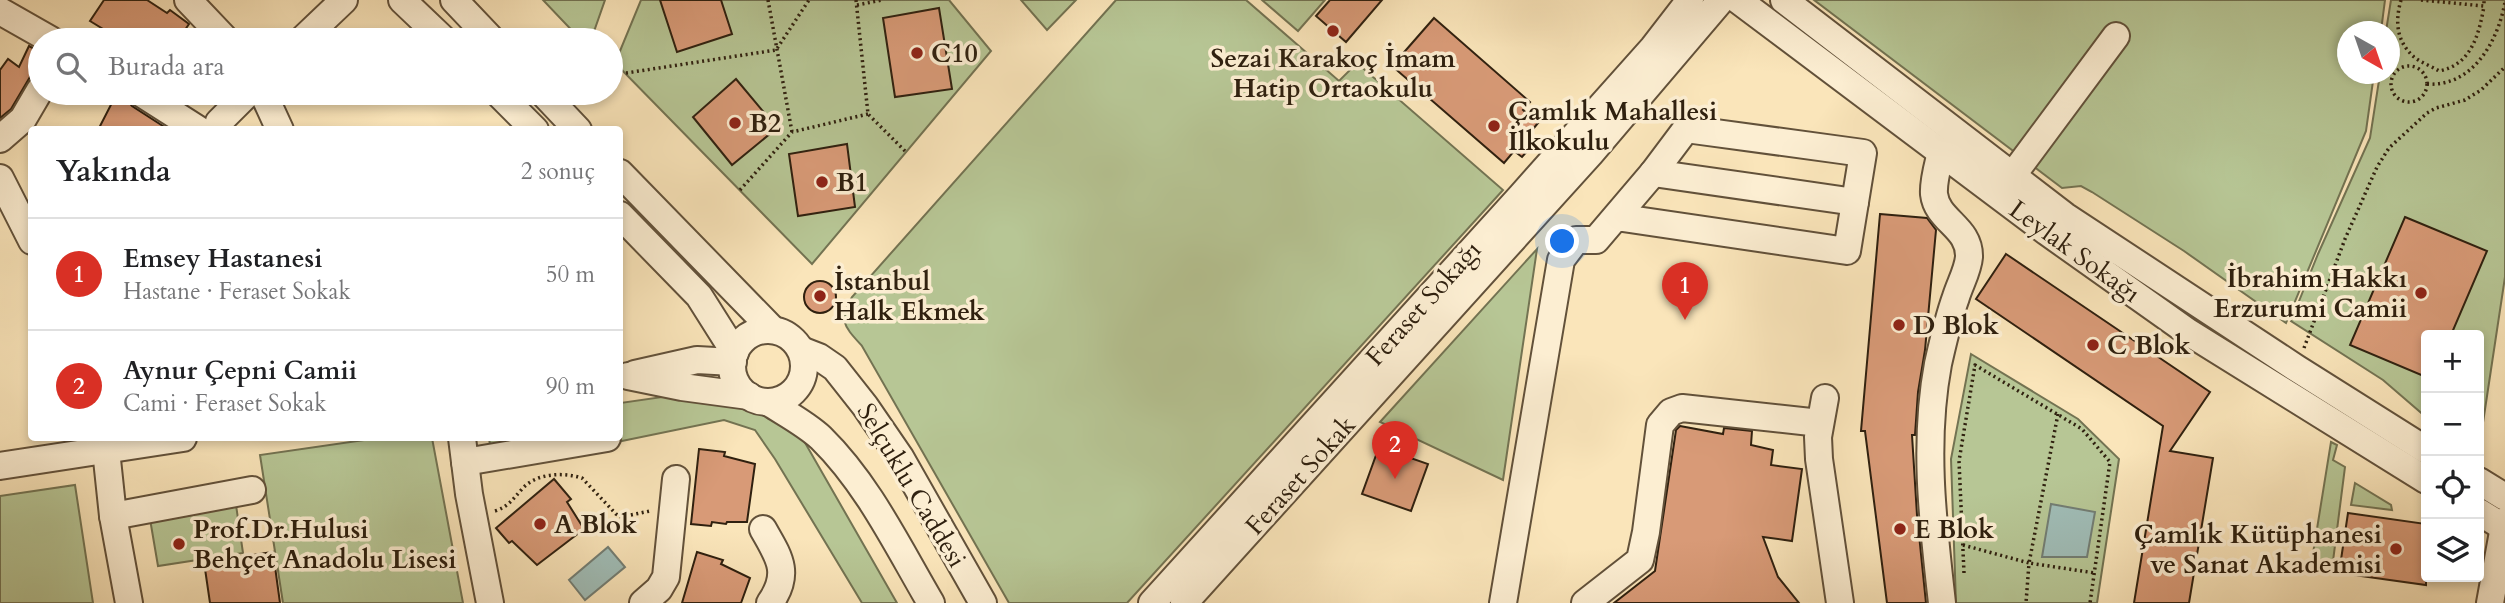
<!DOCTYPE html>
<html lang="tr">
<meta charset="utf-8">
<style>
body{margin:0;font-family:Cardo,serif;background:#f6f6f6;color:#202124}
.controls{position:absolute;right:21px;bottom:21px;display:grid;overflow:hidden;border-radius:7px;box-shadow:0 4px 10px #0003}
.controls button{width:63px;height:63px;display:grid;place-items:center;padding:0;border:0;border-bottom:2px solid #e0e0e0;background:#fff;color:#202124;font:35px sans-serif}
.compass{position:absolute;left:2337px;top:21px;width:63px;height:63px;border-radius:50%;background:#fff;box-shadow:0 4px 10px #0003;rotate:140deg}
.you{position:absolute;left:1563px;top:242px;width:24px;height:24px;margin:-18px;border:5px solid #fff;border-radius:50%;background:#1a73e8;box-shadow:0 0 0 10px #1a73e833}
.badge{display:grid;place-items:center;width:46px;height:46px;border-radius:50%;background:#d93025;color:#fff;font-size:23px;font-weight:700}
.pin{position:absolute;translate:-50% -58px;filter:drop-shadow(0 2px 4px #0008)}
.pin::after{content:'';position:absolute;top:37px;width:24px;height:21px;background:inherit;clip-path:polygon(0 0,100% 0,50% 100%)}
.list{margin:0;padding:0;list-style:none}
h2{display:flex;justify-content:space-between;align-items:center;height:91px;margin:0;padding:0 28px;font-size:30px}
h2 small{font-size:23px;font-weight:400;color:#757577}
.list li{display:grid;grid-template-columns:46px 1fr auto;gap:21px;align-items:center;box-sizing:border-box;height:112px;padding:0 28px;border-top:2px solid #e0e0e0}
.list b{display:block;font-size:26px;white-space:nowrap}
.list p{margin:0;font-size:23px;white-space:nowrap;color:#757577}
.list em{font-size:23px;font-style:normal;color:#757577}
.icon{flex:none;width:38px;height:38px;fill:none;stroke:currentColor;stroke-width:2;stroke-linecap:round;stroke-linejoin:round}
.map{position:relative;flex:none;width:2505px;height:603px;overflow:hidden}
.search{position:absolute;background:#fff;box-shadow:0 4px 10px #0003;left:28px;top:28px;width:595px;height:77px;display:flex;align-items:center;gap:18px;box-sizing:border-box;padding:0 24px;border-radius:38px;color:#757577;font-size:26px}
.panel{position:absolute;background:#fff;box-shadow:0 4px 10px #0003;left:28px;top:126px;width:595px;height:315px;border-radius:7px}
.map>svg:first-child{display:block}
.green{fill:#b7c695;stroke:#737352;stroke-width:2}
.water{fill:#a0bdb7;stroke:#737e74;stroke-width:2}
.building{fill:#d89a77;stroke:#2f200f;stroke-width:2}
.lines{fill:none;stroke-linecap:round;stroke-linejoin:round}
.minor-casing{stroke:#62513a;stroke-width:30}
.path{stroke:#2f200f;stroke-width:3.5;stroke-dasharray:2 3.5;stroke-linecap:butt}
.minor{stroke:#fceed2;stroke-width:26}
.poi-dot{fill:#8f2418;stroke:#fceed2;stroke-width:2.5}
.labels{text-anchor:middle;stroke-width:7;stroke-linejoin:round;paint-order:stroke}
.poi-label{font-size:26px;font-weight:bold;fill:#2f200f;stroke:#fceed2;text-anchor:start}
.street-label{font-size:26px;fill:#2f200f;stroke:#fceed2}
</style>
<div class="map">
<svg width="2505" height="603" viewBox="0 0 2505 603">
<rect width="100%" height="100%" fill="#fae5ba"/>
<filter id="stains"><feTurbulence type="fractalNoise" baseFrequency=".00286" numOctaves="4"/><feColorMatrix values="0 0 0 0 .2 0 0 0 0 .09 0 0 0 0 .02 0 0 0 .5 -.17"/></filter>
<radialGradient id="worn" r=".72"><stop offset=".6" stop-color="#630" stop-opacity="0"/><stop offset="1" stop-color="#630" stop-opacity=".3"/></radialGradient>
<g class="green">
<polygon points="543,0 605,0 591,40 581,40"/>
<polygon points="641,0 949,0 991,51 812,264 615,63"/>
<polygon points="1021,0 1076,0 1047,30"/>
<path d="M1116,0H1246L1339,81L1357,63L1503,190L1127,603H1009L862,346C844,326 838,321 852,297Z"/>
<polygon points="1262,0 1325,0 1298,31"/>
<polygon points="1814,0 2385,0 2381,31 2348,32 2348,74 2374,74 2366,131 2286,323 2184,251 2092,192 2081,186 2062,188"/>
<polygon points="2391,0 2505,0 2505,277 2479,449 2479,335 2426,335 2426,417 2383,380 2291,321 2318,254 2370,138 2380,74 2390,74 2390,32 2386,31"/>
<polygon points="1537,249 1503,480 1380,422"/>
<polygon points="1971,354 2078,419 2119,459 2097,603 1956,603 1951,459"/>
<polygon points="725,388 792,420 897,603 862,603 775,459 755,430 724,420 583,449 493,465 489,438 620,438 620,403"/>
<polygon points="378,438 432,438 463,603 283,603 260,455"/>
<polygon points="2331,442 2337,445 2333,460 2345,467 2332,569 2311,566"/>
<polygon points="2355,483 2391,505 2392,510 2351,505"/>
<polygon points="75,485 93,603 0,603 0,496"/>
<polygon points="236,505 243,553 158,566 150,519"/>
</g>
<g class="water">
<polygon points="2051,504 2095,512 2087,557 2042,557"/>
<polygon points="608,547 625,567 585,600 569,580"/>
</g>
<g class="building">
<polygon points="104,0 147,0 167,13 170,10 189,24 178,40 126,40 115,33 113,35 90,21"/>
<polygon points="660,0 721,0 732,34 677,52"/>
<polygon points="1330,0 1382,0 1346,42 1316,16"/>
<polygon points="939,8 952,89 895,97 883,18"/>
<polygon points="1434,18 1530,102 1523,110 1538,123 1528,135 1535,142 1522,157 1514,151 1504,163 1392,66"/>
<polygon points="29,46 40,52 40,60 11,109 0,118 0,70 8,59 19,67"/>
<polygon points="736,79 777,128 732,165 693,117"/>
<polygon points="117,93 125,93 127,100 132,106 169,130 98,130"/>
<polygon points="847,144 855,207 798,216 789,154"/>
<polygon points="1880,214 1927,218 1936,230 1925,350 1918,392 1915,435 1912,435 1917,515 1926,603 1887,603 1865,431 1861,431"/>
<polygon points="2405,217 2487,251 2451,335 2426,335 2426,377 2350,345"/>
<polygon points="2006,254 2210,392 2170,451 2213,458 2189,603 2134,603 2163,426 1976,299"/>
<circle cx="820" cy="297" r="16"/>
<polygon points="1680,426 1723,434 1724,428 1752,431 1751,445 1773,450 1771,465 1802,469 1792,541 1763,537 1778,577 1799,603 1614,603 1655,571 1676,430"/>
<polygon points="1379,447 1428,464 1411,511 1362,494"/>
<polygon points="699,449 725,452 724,456 755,464 747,522 727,522 726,524 712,522 711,526 691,524"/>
<polygon points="554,479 571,499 567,502 584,529 537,565 512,541 509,543 496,528"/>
<polygon points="2348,513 2426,524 2426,585 2339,573"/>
<polygon points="273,552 280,603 210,603 204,562"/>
<polygon points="697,552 723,560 721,564 750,578 741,603 682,603"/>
</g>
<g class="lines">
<defs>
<g id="minor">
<polyline points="188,0 226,40"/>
<polyline points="402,0 444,40"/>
<polyline points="454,0 492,40"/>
<polyline points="1738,0 2047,232 2188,332 2426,480"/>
<polyline points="1784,0 2065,216 2296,368 2426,450"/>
<polyline points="0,11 51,40"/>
<polyline points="302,40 344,0"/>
<polyline points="141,93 199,130"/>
<polyline points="263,93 280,130"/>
<polyline points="498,93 535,130"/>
<polyline points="543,93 578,130"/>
<polyline points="221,130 219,122 248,93"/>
<polyline points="0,139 23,119 40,90"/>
<path d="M1941,152C1938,165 1933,181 1934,194C1937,221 1970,227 1969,257C1968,270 1960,284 1956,297C1948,319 1943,342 1938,364C1923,444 1933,523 1942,603"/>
<polyline points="620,173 773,330"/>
<polyline points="1653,173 1855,202"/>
<polyline points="2012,176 2116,36"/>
<polyline points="0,178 32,241"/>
<polyline points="620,215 699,296 735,353"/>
<circle cx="768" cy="366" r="36"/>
<polyline points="801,350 819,357 835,368 865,406 900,457 983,603"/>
<polyline points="635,374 697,360 733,362"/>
<polyline points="628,376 682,387 749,396"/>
<polyline points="1825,398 1818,437 1819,459 1840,603"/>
<path d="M768,402C785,413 806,424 821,438C868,484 898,547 931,603"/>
<polyline points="462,438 469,494 490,603"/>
<polyline points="106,450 113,516 129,603"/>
<polyline points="465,462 607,438"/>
<polyline points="0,466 183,438"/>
<polyline points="2479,481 2505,497"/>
<polyline points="2479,512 2505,528"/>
<polyline points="113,516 252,490"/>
<path d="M763,529C779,557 791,573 770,603"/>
<polyline points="643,603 659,589 666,577 676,479"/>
<polyline points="1152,603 1521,196 1653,48 1690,0"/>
<polyline points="1184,603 1590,154 1721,0"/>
<polyline points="1503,603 1561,260 1576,240 1596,240 1653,173 1686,129 1863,153 1847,251 1616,217"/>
<polyline points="1585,603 1640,560 1646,532 1660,425 1671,412 1682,408 1820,423"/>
<polyline points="2490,603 2505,521"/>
</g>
</defs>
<use href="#minor" class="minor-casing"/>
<g class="path">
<polyline points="768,0 792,132"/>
<polyline points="856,0 868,114 906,152"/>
<path d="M2401,0C2395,21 2396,41 2414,57C2420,62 2431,66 2439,71C2471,65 2479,35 2484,6"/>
<polyline points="2421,0 2484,6 2484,0"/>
<polyline points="857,5 882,0"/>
<circle cx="2409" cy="84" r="18"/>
<polyline points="626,73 776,50 809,0"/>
<path d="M2427,84C2473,87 2498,41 2505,2"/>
<polyline points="740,190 792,132 868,114"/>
<polyline points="2304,348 2345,239 2377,167 2389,148 2427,113 2436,108 2465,100 2481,90 2505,67"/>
<polyline points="2058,414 2029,563 2095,573"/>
<path d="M495,511C508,507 513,499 522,489C536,473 563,472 582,478L616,514L621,517L650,511"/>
<polyline points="1963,545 2029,563 2026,603"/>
<polyline points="1964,573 1959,461 1975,365 2082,429 2110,462 2090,603"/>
</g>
<use href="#minor" class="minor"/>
</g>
<g class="poi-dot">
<circle cx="1333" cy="31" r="7"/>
<circle cx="917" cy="53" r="7"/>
<circle cx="735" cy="123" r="7"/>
<circle cx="1494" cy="126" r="7"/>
<circle cx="822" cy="182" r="7"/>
<circle cx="2421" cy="293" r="7"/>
<circle cx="820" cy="296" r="7"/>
<circle cx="1899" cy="325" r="7"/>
<circle cx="2093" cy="345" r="7"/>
<circle cx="540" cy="524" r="7"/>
<circle cx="1900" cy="529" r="7"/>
<circle cx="179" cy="544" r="7"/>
<circle cx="2396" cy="549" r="7"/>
</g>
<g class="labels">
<g class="poi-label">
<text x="931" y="62">C10</text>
<text x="1333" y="67" text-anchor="middle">Sezai Karakoç İmam<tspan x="1333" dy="30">Hatip Ortaokulu</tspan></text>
<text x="1508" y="120">Çamlık Mahallesi<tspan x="1508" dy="30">İlkokulu</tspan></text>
<text x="749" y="132">B2</text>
<text x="836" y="191">B1</text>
<text x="2407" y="287" text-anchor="end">İbrahim Hakkı<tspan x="2407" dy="30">Erzurumi Camii</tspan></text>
<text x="834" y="290">İstanbul<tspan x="834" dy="30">Halk Ekmek</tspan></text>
<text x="1913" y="334">D Blok</text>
<text x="2107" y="354">C Blok</text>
<text x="554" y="533">A Blok</text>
<text x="193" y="538">Prof.Dr.Hulusi<tspan x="193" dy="30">Behçet Anadolu Lisesi</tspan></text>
<text x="1914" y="538">E Blok</text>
<text x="2382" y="543" text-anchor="end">Çamlık Kütüphanesi<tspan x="2382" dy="30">ve Sanat Akademisi</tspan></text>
</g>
<g class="street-label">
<text transform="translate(2075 251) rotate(36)" y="9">Leylak Sokağı</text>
<text transform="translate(1423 303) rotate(-48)" y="9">Feraset Sokağı</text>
<text transform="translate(1300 475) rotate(-48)" y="9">Feraset Sokak</text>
<text transform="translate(912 485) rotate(59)" y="9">Selçuklu Caddesi</text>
</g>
</g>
<rect width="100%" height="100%" filter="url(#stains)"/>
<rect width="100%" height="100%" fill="url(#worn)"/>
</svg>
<div class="controls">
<button>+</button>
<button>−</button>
<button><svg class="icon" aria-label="locate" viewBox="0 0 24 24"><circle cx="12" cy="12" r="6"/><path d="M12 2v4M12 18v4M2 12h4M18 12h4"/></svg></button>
<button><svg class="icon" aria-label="layers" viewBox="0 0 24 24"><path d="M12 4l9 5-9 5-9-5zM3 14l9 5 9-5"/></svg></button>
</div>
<svg class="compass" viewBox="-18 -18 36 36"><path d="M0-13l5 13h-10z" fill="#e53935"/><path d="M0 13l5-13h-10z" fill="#757577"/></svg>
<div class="you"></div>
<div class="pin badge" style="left:1685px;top:320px">1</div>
<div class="pin badge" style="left:1395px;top:479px">2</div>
<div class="search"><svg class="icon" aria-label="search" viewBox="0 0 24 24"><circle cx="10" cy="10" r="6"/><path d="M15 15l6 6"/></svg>Burada ara</div>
<section class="panel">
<h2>Yakında<small>2 sonuç</small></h2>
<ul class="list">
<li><span class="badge">1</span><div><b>Emsey Hastanesi</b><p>Hastane · Feraset Sokak</p></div><em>50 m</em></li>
<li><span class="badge">2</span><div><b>Aynur Çepni Camii</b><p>Cami · Feraset Sokak</p></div><em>90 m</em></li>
</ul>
</section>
</div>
